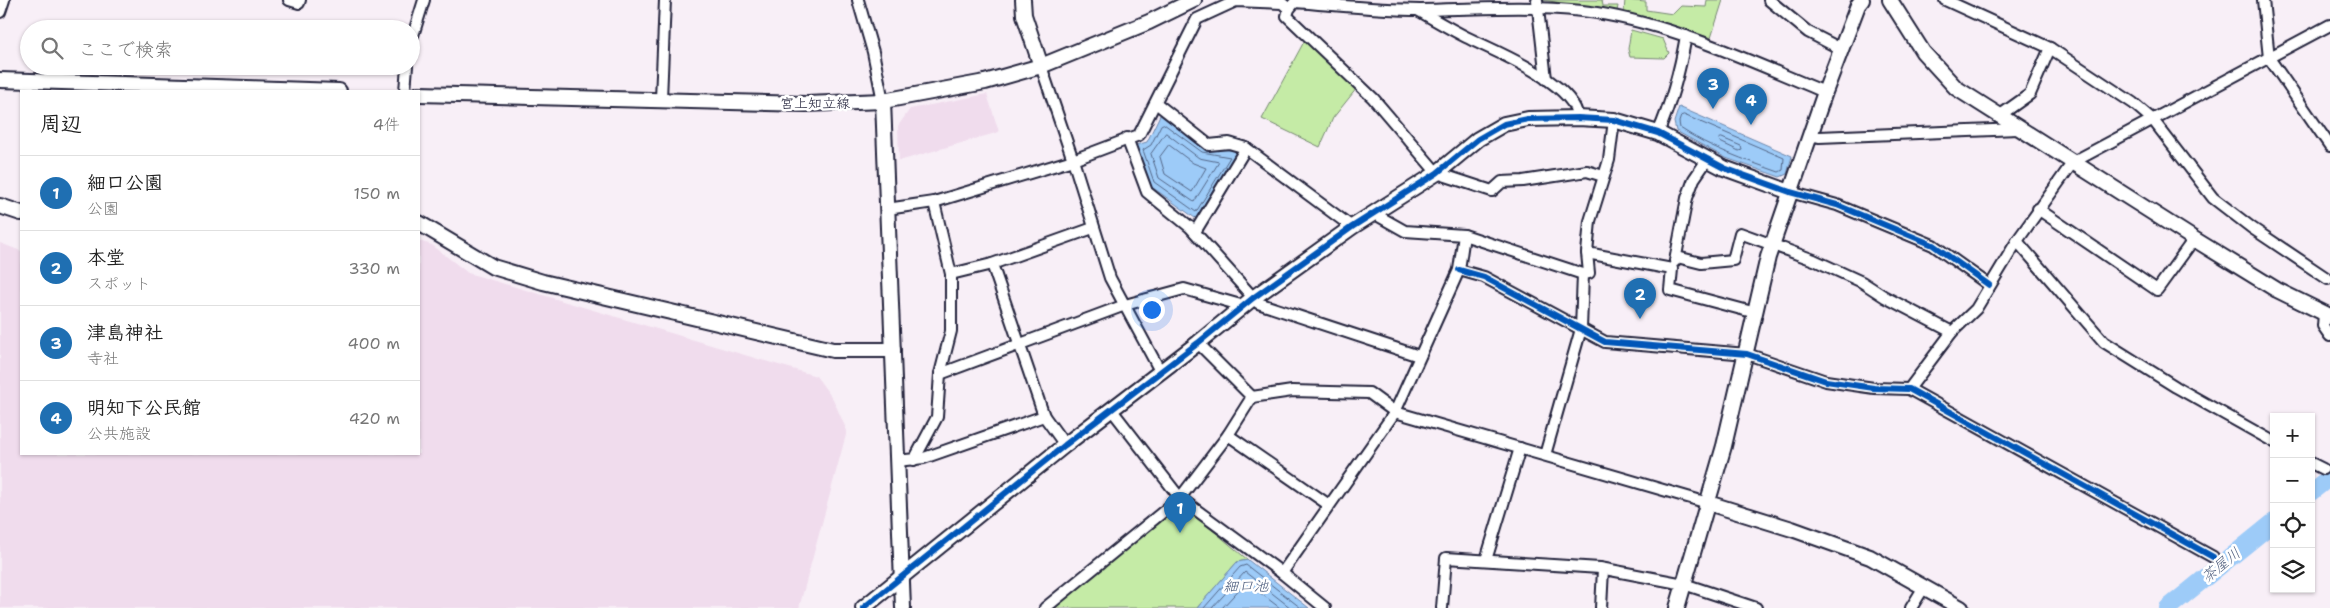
<!DOCTYPE html>
<html lang="ja">
<meta charset="utf-8">
<style>
body{margin:0;font-family:"Shantell Sans","Klee One",sans-serif;background:#f2f2f2;color:#222}
.controls{position:absolute;right:15px;bottom:15px;display:grid;overflow:hidden;border-radius:0px;box-shadow:0 1px 4px #0004}
.controls button{width:45px;height:45px;display:grid;place-items:center;padding:0;border:0;border-bottom:1px solid #e0e0e0;background:#fff;color:#222;font:25px sans-serif}
.you{position:absolute;left:1151px;top:309px;width:18px;height:18px;margin:-12px;border:4px solid #fff;border-radius:50%;background:#1a73e8;box-shadow:0 0 0 8px #1a73e833}
.badge{display:grid;place-items:center;width:32px;height:32px;border-radius:50%;background:#1f6fb2;color:#fff;font-size:16px;font-weight:700}
.pin{position:absolute;translate:-50% -41px;filter:drop-shadow(0 1px 2px #0008)}
.pin::after{content:'';position:absolute;top:26px;width:18px;height:15px;background:inherit;clip-path:polygon(0 0,100% 0,50% 100%)}
.list{margin:0;padding:0;list-style:none}
h2{display:flex;justify-content:space-between;align-items:center;height:65px;margin:0;padding:0 20px;font-size:21px}
h2 small{font-size:16px;font-weight:400;color:#767676}
.list li{display:grid;grid-template-columns:32px 1fr auto;gap:15px;align-items:center;box-sizing:border-box;height:75px;padding:0 20px;border-top:1px solid #e0e0e0}
.list b{display:block;font-size:19px;white-space:nowrap}
.list p{margin:0;font-size:16px;white-space:nowrap;color:#767676}
.list em{font-size:16px;font-style:normal;color:#767676}
.icon{flex:none;width:28px;height:28px;fill:none;stroke:currentColor;stroke-width:2;stroke-linecap:round;stroke-linejoin:round}
.map{position:relative;flex:none;width:2330px;height:608px;overflow:hidden}
.search{position:absolute;background:#fff;box-shadow:0 1px 4px #0004;left:20px;top:20px;width:400px;height:55px;display:flex;align-items:center;gap:12px;box-sizing:border-box;padding:0 18px;border-radius:28px;color:#767676;font-size:19px}
.panel{position:absolute;background:#fff;box-shadow:0 1px 4px #0004;left:20px;top:90px;width:400px;height:365px;border-radius:0px}
.map>svg:first-child{display:block}
.built{fill:#f0dced}
.green{fill:#c5eba6;stroke:#748670}
.water{fill:#9dcbf8;stroke:#6c87ac}
.lines{fill:none;stroke-linecap:round;stroke-linejoin:round}
.shore{stroke:#536687;stroke-width:1}
.river{stroke:#9dcbf8;stroke-width:18}
.street-casing{stroke:#22223b;stroke-width:14}
.secondary-casing{stroke:#22223b;stroke-width:18}
.street{stroke:#fff;stroke-width:10}
.secondary{stroke:#fff;stroke-width:14}
.cycleway-casing{stroke:#fff;stroke-width:9}
.cycleway{stroke:#0057b8;stroke-width:6}
.labels{text-anchor:middle;stroke-width:5;stroke-linejoin:round;paint-order:stroke}
.street-label{font-size:14px;fill:#22223b;stroke:#fff}
.water-label{font-size:15px;font-style:italic;fill:#4d5d7d;stroke:#fff}
</style>
<div class="map">
<svg width="2330" height="608" viewBox="0 0 2330 608">
<rect width="100%" height="100%" fill="#f8eff7"/>
<filter id="ink" filterUnits="userSpaceOnUse"><feTurbulence type="fractalNoise" baseFrequency=".02" numOctaves="2"/><feDisplacementMap in="SourceGraphic" scale="10" xChannelSelector="R" yChannelSelector="G"/><feConvolveMatrix kernelMatrix="1 2 1 2 8 2 1 2 1" color-interpolation-filters="sRGB"/></filter>
<g filter="url(#ink)">
<g class="built">
<polygon points="987,94 999,132 899,161 898,126 910,109"/>
<polygon points="419,241 432,245 468,273 816,376 833,399 847,431 799,608 0,608 0,243 21,251 21,454 419,454"/>
</g>
<g class="green">
<polygon points="1542,0 1602,0 1603,6 1618,6 1617,11"/>
<polygon points="1625,0 1646,2 1646,10 1673,14 1681,6 1706,7 1707,0 1723,0 1711,38 1624,12"/>
<polygon points="1631,30 1663,39 1669,53 1664,58 1630,57 1628,49"/>
<polygon points="1306,38 1357,88 1333,118 1320,147 1262,119"/>
<polygon points="1184,506 1248,560 1237,562 1197,608 1050,608 1175,507"/>
</g>
<g class="water">
<polygon points="1679,107 1792,156 1787,174 1780,177 1726,158 1676,131 1674,122"/>
<polygon points="1160,115 1204,148 1240,151 1200,216 1195,218 1149,185 1136,145 1147,142"/>
<polygon points="1248,560 1309,608 1197,608 1237,562"/>
</g>
<g class="lines">
<g class="shore">
<path d="M1684,115L1784,158L1783,170L1779,172C1745,160 1710,148 1680,128L1679,122L1681,116Z"/>
<polygon points="1164,124 1202,152 1230,157 1196,212 1154,182 1143,150 1151,145 1161,125"/>
<polygon points="1166,133 1199,158 1219,162 1194,202 1159,178 1151,154"/>
<polygon points="1722,138 1741,146 1742,150 1739,151 1720,142 1719,139"/>
<polygon points="1169,145 1193,163 1206,168 1192,192 1165,174 1160,157"/>
<polyline points="1204,608 1240,567 1246,565 1301,608"/>
<polyline points="1212,608 1245,572 1291,608"/>
<polyline points="1222,608 1246,582 1280,608"/>
</g>
<g class="river">
<polyline points="2311,492 2330,477"/>
<polyline points="2168,608 2274,522"/>
</g>
<defs>
<g id="street">
<polyline points="289,0 299,3 300,0"/>
<polyline points="858,0 873,52 883,101"/>
<polyline points="1537,0 1546,79"/>
<polyline points="1769,0 1808,32 1841,49"/>
<polyline points="1945,0 2050,48 2133,103 2153,120 2213,198 2252,228 2328,279"/>
<polyline points="2263,0 2269,58 2330,146"/>
<path d="M1419,11C1435,20 1450,29 1466,37C1496,52 1574,82 1578,118"/>
<polyline points="0,12 4,0"/>
<polyline points="411,42 424,0"/>
<polyline points="1041,66 1073,160 1110,278 1160,371"/>
<polyline points="405,91 407,66"/>
<polyline points="661,99 665,0"/>
<polyline points="1156,103 1209,145 1229,143 1246,148 1352,227"/>
<polyline points="1999,116 2030,94 2050,48"/>
<path d="M1658,133C1672,101 1680,70 1686,36"/>
<polyline points="1811,135 1819,137 2018,129"/>
<polyline points="1127,138 1147,192 1190,227 1258,303 1419,356"/>
<path d="M1603,176L1587,171L1523,181L1502,182L1492,191L1437,173L1373,98L1287,16L1289,9L1295,2C1336,5 1378,10 1420,10C1474,9 1528,5 1582,11C1667,21 1746,60 1825,92"/>
<polyline points="1790,192 1837,205 1933,245 1989,285"/>
<polyline points="887,209 934,202 1073,160 1139,135 1197,19 1236,1 1282,3 1289,9"/>
<polyline points="2038,209 2157,290 2194,239"/>
<polyline points="1373,213 1405,231 1464,235 1583,274 1589,273 1587,253 1590,221 1609,160 1614,120"/>
<polyline points="1195,232 1246,148"/>
<polyline points="2017,241 2104,342 2176,387 2274,442"/>
<polyline points="1587,253 1672,269 1670,290 1756,313"/>
<polyline points="1677,257 1701,263 1733,260 1740,233 1814,260 1862,282 1885,297 1952,332"/>
<polyline points="1675,261 1687,198 1694,179 1707,160"/>
<polyline points="1459,270 1484,277 1605,342 1747,354 1826,381 1874,388 1909,389 2213,557"/>
<polyline points="951,274 992,264"/>
<polyline points="2324,314 2323,326 2330,336"/>
<polyline points="1198,343 1252,397"/>
<polyline points="940,374 1125,305 1184,289 1244,306"/>
<polyline points="1909,389 1952,332 1976,309 2017,241 2073,162 2330,25"/>
<polyline points="1252,397 1292,391 1369,393 1395,412 1708,503"/>
<polyline points="1111,409 1180,498 1282,573 1325,608"/>
<polyline points="1228,435 1329,505"/>
<polyline points="1065,445 1044,416 992,264 1093,228"/>
<polyline points="1545,455 1581,329 1583,274"/>
<polyline points="914,460 937,417 940,374 951,331 951,274 934,202"/>
<polyline points="897,461 924,458 1044,416"/>
<polyline points="2311,463 2323,469"/>
<polyline points="1486,560 1520,448"/>
<polyline points="1282,573 1395,412 1459,270 1464,235"/>
<polyline points="1045,608 1180,498 1228,435 1252,397"/>
<polyline points="1442,608 1446,558 1600,568 1684,584 1756,608"/>
<polyline points="1601,608 1603,569"/>
<polyline points="1911,608 1924,587"/>
</g>
<g id="secondary">
<polyline points="1023,0 1024,15 1041,66"/>
<polyline points="1890,0 1923,52 1956,88 2194,239 2277,290 2330,316"/>
<polyline points="0,80 339,91"/>
<polyline points="419,94 806,104 883,101 985,82 1041,66 1149,22 1194,0"/>
<polyline points="883,101 903,608"/>
<polyline points="0,206 21,213"/>
<polyline points="419,223 493,267 543,282 833,350 893,350"/>
<polyline points="1708,503 1792,529 1870,557 1961,608"/>
<polyline points="863,608 1065,445 1198,343 1253,298 1352,227 1437,173 1478,139 1504,124 1528,119 1578,118 1614,120 1658,133 1724,168 1790,192"/>
<polyline points="1677,608 1724,446 1768,257 1825,92 1858,5 1862,0"/>
</g>
</defs>
<use href="#street" class="street-casing"/>
<use href="#secondary" class="secondary-casing"/>
<use href="#street" class="street"/>
<use href="#secondary" class="secondary"/>
<defs>
<g id="cycleway">
<polyline points="1459,270 1484,277 1605,342 1747,354 1826,381 1874,388 1909,389 2213,557"/>
<polyline points="863,608 1065,445 1198,343 1253,298 1352,227 1437,173 1478,139 1504,124 1528,119 1578,118 1614,120 1658,133 1724,168 1790,192 1837,205 1933,245 1989,285"/>
</g>
</defs>
<use href="#cycleway" class="cycleway-casing"/>
<use href="#cycleway" class="cycleway"/>
</g>
</g>
<g class="labels">
<g class="street-label">
<text x="815" y="108">宮上知立線</text>
</g>
<g class="water-label">
<text transform="translate(2221 565) rotate(-39)" y="5">茶屋川</text>
<text x="1246" y="591">細口池</text>
</g>
</g>
</svg>
<div class="controls">
<button>+</button>
<button>−</button>
<button><svg class="icon" aria-label="locate" viewBox="0 0 24 24"><circle cx="12" cy="12" r="6"/><path d="M12 2v4M12 18v4M2 12h4M18 12h4"/></svg></button>
<button><svg class="icon" aria-label="layers" viewBox="0 0 24 24"><path d="M12 4l9 5-9 5-9-5zM3 14l9 5 9-5"/></svg></button>
</div>
<div class="you"></div>
<div class="pin badge" style="left:1180px;top:533px">1</div>
<div class="pin badge" style="left:1640px;top:319px">2</div>
<div class="pin badge" style="left:1713px;top:109px">3</div>
<div class="pin badge" style="left:1751px;top:125px">4</div>
<div class="search"><svg class="icon" aria-label="search" viewBox="0 0 24 24"><circle cx="10" cy="10" r="6"/><path d="M15 15l6 6"/></svg>ここで検索</div>
<section class="panel">
<h2>周辺<small>4件</small></h2>
<ul class="list">
<li><span class="badge">1</span><div><b>細口公園</b><p>公園</p></div><em>150 m</em></li>
<li><span class="badge">2</span><div><b>本堂</b><p>スポット</p></div><em>330 m</em></li>
<li><span class="badge">3</span><div><b>津島神社</b><p>寺社</p></div><em>400 m</em></li>
<li><span class="badge">4</span><div><b>明知下公民館</b><p>公共施設</p></div><em>420 m</em></li>
</ul>
</section>
</div>
